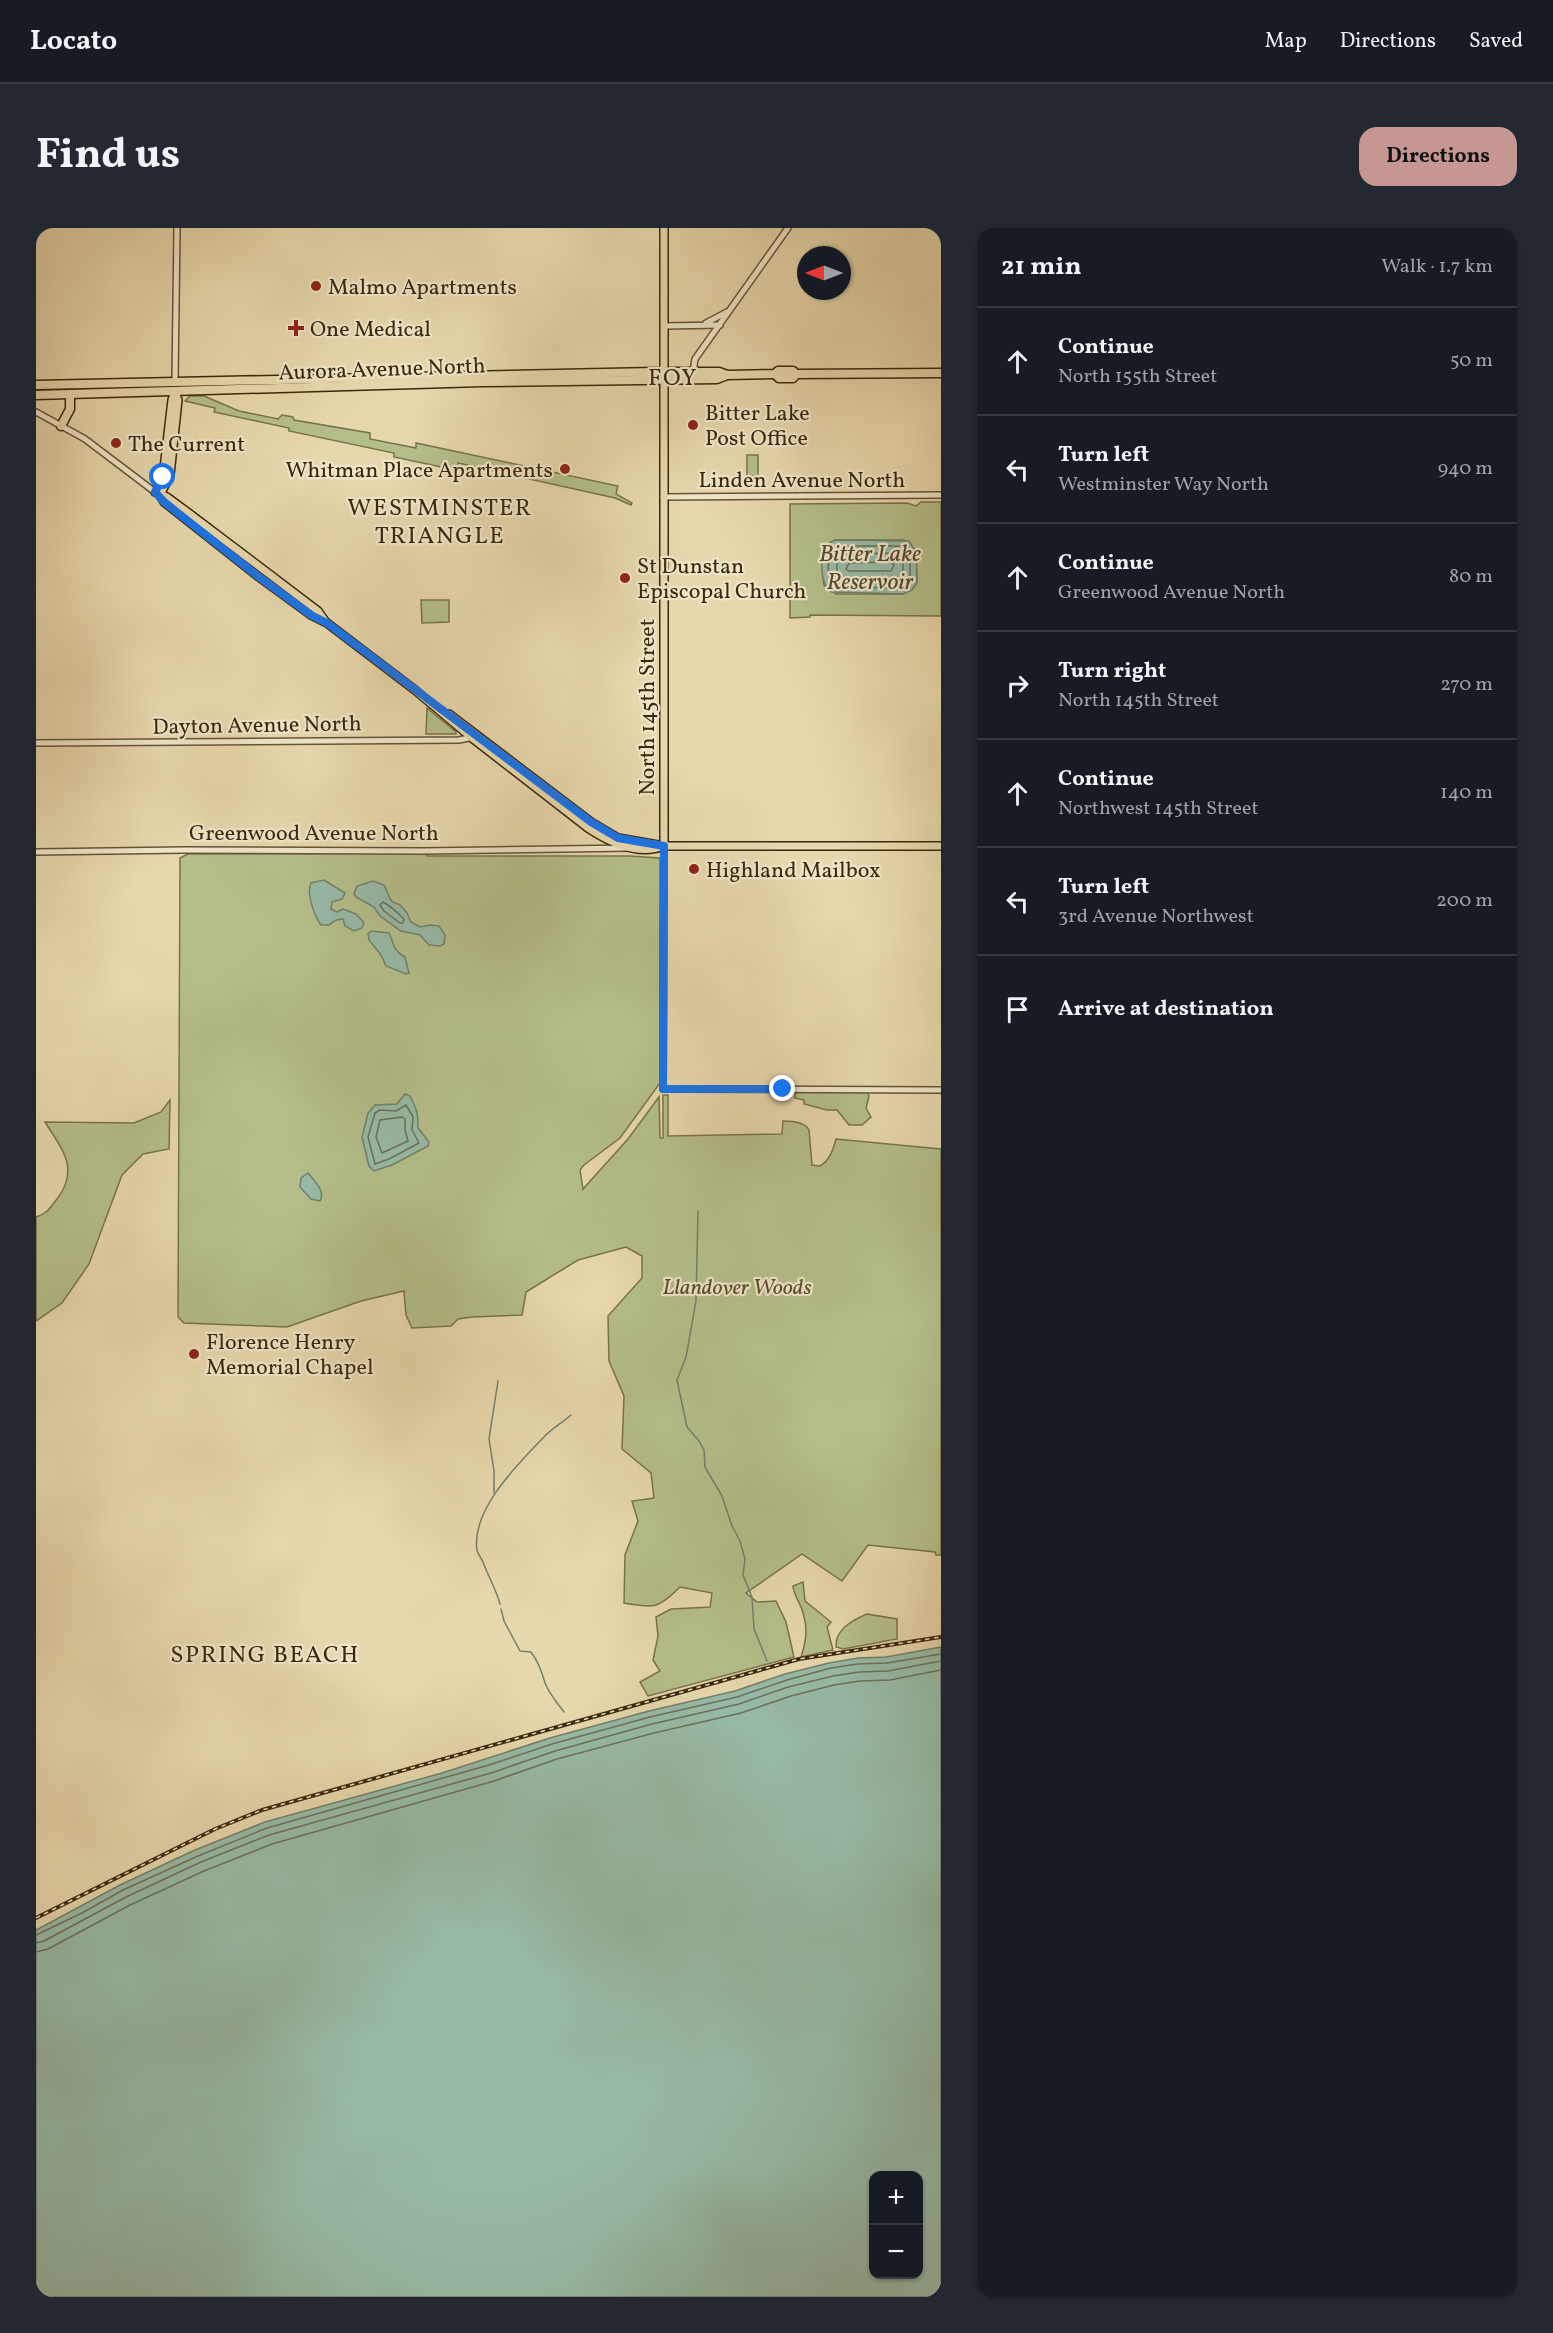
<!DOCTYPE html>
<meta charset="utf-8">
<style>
body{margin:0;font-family:Vollkorn,serif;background:#242831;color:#f1f3f6}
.controls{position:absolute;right:18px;bottom:18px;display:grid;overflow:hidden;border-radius:12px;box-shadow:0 2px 4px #0004}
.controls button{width:54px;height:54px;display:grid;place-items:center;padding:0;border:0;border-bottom:2px solid #363941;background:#171b24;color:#f1f3f6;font:30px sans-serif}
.compass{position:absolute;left:761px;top:18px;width:54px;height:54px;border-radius:50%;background:#171b24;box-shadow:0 2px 4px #0004;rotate:270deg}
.stop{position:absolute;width:18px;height:18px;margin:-14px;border:4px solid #1a73e8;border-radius:50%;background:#fff}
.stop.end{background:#1a73e8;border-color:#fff;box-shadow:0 2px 6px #0008}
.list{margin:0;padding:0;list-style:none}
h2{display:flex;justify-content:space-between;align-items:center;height:78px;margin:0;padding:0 24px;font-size:26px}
h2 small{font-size:20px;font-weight:400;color:#9ea1a6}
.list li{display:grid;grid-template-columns:39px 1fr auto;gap:18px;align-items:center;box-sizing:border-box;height:108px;padding:0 24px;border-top:2px solid #363941}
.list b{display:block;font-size:22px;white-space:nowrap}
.list p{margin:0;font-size:20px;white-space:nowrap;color:#9ea1a6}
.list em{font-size:20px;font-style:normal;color:#9ea1a6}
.icon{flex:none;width:33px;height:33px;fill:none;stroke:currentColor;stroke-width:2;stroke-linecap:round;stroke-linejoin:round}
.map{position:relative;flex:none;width:905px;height:2069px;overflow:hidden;border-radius:18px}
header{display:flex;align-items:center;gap:36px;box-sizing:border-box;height:84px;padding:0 30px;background:#171b24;border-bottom:2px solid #363941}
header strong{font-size:28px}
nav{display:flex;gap:33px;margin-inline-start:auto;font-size:21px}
.intro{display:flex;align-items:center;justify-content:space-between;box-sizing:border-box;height:144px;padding:0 36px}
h1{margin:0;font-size:42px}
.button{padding:15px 27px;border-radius:18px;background:#c59692;color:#111;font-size:21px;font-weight:700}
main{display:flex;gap:36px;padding:0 36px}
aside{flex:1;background:#171b24;border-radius:18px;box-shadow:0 2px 4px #0004}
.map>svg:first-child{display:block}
.green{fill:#b4be8a;stroke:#78734a;stroke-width:1.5;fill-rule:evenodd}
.water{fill:#97baa7;stroke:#728069;stroke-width:1.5;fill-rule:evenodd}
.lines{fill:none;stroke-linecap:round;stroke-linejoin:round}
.shore{stroke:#697159;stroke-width:1.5}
.stream{stroke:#728069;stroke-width:1.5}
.minor-casing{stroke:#665433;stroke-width:8}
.major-casing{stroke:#3b280b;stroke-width:10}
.highway-casing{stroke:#3b280b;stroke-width:11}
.minor{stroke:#efe5c9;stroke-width:5}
.major{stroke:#e7d7ac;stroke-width:7}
.highway{stroke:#e7d7ac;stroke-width:8}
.rail-casing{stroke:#3b280b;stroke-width:4}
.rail{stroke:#efe5c9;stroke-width:1.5;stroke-dasharray:4.5;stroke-linecap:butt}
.route{stroke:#1a73e8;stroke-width:8}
.poi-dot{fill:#8f2418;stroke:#efe5c9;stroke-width:2}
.labels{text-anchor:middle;stroke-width:4.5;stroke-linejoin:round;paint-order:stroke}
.poi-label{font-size:22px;fill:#3b280b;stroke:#efe5c9;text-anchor:start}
.street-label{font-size:22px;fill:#3b280b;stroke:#efe5c9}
.park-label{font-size:22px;font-style:italic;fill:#594e2b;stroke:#efe5c9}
.neighbourhood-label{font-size:24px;letter-spacing:1.5px;fill:#3b280b;stroke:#efe5c9}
.water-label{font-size:24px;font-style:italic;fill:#524c32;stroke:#efe5c9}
</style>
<header>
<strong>Locato</strong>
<nav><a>Map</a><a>Directions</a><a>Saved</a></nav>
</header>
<div class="intro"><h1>Find us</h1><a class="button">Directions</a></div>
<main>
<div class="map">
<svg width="905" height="2069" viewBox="0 0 905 2069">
<rect width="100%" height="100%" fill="#e7d7ac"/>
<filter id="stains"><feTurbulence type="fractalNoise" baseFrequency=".00333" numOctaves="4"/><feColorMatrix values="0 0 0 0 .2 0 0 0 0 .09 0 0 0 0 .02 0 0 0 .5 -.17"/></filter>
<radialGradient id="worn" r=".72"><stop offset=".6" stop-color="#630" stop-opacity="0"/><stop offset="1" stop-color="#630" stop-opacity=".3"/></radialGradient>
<g class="green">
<polygon points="154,168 168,168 203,183 242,191 246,187 257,189 258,192 334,205 334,211 380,220 380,215 582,258 580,266 596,275 595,277 579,270 422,235 420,242 358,229 358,225 253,203 253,200 178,184 179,180 149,173"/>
<rect x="711" y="227" width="11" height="21"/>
<path d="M885,274H905V388L774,387V389L754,390V276L871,275L880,278ZM799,312H868L880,324L881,354L878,359L867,366H800L788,357C786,342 782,318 799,312Z"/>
<polygon points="385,372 413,372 413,394 386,395"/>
<polygon points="391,480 420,504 420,506 390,506"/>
<path d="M390,625L391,628H594L624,630V855L584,910L548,937L544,942L547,961L592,911L623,869L624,910H627V867H632V908L746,906L747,893C756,893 769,894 773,902L776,937L784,938C794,932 797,922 800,911L905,921V1327H900L899,1324L832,1317L806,1353L766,1326L710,1365L721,1374L740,1373L750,1394L758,1429L612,1468L604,1454L624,1443L617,1432L622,1408L620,1389L635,1381L674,1379L676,1365L644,1359C621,1381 620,1380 588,1375L589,1327L602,1293L596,1273L618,1270L615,1245L586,1221L588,1168L573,1133L572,1088L606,1050V1028L590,1019L542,1032L490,1064L486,1087L436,1089L422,1091L415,1098L376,1100L370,1087L368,1063L325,1073L251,1099L148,1095L142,1089L144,630L152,626Z"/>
<polygon points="759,863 831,864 833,868 830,880 835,889 826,897 813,897 801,882 791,882 768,876 768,872 759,870"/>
<path d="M134,872L133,921L107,926L86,947L53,1036L26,1075L0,1093V989C11,986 14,980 21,971C44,941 26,921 9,894L98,895L125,884Z"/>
<path d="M767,1354L769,1373L795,1394L791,1399L797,1422L765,1429C770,1414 772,1401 767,1385C765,1375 758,1369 757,1358Z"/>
<path d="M831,1386L861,1391V1411L807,1421L800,1419C799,1401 817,1392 831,1386Z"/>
</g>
<g class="water">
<path d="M799,312L873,313L880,324L881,354L876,362L867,366L795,364C782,354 782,318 799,312Z"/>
<path d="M288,652L309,665L306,671L296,674L295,681L301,684L307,681L320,686L328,695L326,700L318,703L309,698L307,691L300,692L293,697H285C278,687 270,665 275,655Z"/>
<path d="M337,653L348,657C353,665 352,675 363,676L371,685L375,694L384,699L394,697L403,698L409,707L408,716L404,718L393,717L384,707L365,703L344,688L338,679L320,669L318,666L321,658Z"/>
<path d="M335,703L353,705C358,715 357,723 369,729L373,745L370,746L350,738L345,727L333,712L332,706Z"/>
<path d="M369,866L374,868C380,880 383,887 382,900L393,914L392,918L356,937L338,943L333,938L326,909L332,885L339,877L361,876Z"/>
<path d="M272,945C278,953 290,963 284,973L275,971L264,959L265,950Z"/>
<path d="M905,1419V2069H0V1702L84,1657L159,1622L229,1594L406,1545L514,1510L613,1483L699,1463L749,1446L793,1435L822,1430L850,1429ZM837,1948H882V2046H837Z"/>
</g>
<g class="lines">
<g class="shore">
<path d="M800,318H870L874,325V355L866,360L798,359C791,351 789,324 800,318Z"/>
<polygon points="865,325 867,328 867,349 865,352 804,353 801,351 801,328 803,326"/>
<polygon points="855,334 858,337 855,343 813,343 810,341 813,335"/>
<path d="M347,674C355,678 361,684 368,691L367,695H364L348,683L344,677Z"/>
<polygon points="370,877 377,889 376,902 383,915 353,931 339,936 332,909 339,885 344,882 360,883"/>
<polygon points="366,889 369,891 369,902 372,913 346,925 340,909 344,892"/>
<polyline points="0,1707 46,1685 87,1662 162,1628 231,1600 453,1537 516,1516 614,1489 701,1469 751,1452 795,1440 822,1436 851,1435 905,1426"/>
<polyline points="0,1715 8,1713 90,1669 165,1634 233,1607 455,1545 519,1523 616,1496 703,1476 752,1459 797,1448 823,1444 852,1443 905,1433"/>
<polyline points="0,1724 12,1721 94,1677 168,1643 236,1616 458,1553 521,1531 618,1505 705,1485 755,1468 798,1457 824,1453 854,1452 905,1442"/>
</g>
<g class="stream">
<polyline points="662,983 660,1073 650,1129 641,1152 651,1199 663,1213 668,1222 669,1239 686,1268 696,1298 704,1313 709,1331 707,1347 716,1369 718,1401 731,1433"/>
<polyline points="458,1265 458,1243 453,1211 462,1153"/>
<path d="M464,1376C460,1361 452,1348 447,1334C445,1330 442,1326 441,1322C435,1282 482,1236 507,1210C515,1201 526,1195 535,1187"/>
<path d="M465,1381L468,1393L484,1423L495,1424C502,1433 506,1444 509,1455C512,1464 522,1476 528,1484"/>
</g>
<defs>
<g id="minor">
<polyline points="670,95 691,84"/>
<polyline points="628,98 684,97"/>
<polyline points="657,144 659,131 752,0"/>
<polyline points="139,154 141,0"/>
<polyline points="0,184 49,211 119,264"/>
<polyline points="627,269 905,267"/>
<polyline points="0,515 423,512 437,509"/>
<polyline points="628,618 627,861 905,862"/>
<polyline points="0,624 148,622 387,623 594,620"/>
</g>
<g id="major">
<polyline points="139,163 136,172 127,249 119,264 131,269 154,286 282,383 289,393"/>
<path d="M124,267L128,274L223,349L275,387L291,395L379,462L436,510L552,600C573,614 602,628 628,618"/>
<polyline points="124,267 134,247 142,172 139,164"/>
<polyline points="413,486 555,594 582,610 628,618 905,618"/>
<polyline points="628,618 628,0"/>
</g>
<g id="highway">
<polyline points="739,146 743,150 757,150 760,146"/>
<polyline points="0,157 618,144 683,144 691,147 739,146 742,143 757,143 760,146 905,145"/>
<polyline points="0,167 447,154 681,151 691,147"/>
<polyline points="25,198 34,181 34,166"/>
</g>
</defs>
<use href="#minor" class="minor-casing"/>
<use href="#major" class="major-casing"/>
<use href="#highway" class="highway-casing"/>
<use href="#minor" class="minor"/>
<use href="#major" class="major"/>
<use href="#highway" class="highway"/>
<defs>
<polyline id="rail" points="0,1690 179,1601 226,1582 763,1431 905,1409"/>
</defs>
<use href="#rail" class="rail-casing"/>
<use href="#rail" class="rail"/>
</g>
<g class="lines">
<polyline class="route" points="127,249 119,264 128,274 223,349 275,387 291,395 555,594 582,610 628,618 627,861 747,861"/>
</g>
<g class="poi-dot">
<circle cx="280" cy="58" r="6"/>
<path d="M257 91h6v6h6v6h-6v6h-6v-6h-6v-6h6z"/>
<circle cx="657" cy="197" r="6"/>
<circle cx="80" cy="215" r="6"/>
<circle cx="529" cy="241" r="6"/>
<circle cx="589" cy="350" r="6"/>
<circle cx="658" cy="641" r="6"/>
<circle cx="158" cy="1126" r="6"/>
</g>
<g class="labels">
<g class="poi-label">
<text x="292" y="66">Malmo Apartments</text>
<text x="274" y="108">One Medical</text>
<text x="669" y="192">Bitter Lake<tspan x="669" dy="25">Post Office</tspan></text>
<text x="92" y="223">The Current</text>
<text x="517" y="249" text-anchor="end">Whitman Place Apartments</text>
<text x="601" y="345">St Dunstan<tspan x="601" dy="25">Episcopal Church</tspan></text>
<text x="670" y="649">Highland Mailbox</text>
<text x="170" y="1121">Florence Henry<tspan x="170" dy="25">Memorial Chapel</tspan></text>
</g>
<g class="street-label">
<text transform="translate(346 140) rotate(-2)" y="8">Aurora Avenue North</text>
<text x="766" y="259">Linden Avenue North</text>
<text transform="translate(610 479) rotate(-90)" y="8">North 145th Street</text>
<text transform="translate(221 496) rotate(-1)" y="8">Dayton Avenue North</text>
<text x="278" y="612">Greenwood Avenue North</text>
</g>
<g class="park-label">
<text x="701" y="1066">Llandover Woods</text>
</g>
<g class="neighbourhood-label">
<text x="637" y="157">FOY</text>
<text x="404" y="287">WESTMINSTER<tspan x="404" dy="28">TRIANGLE</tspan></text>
<text x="229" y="1434">SPRING BEACH</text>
</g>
<g class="water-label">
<text x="834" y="333">Bitter Lake<tspan x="834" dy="28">Reservoir</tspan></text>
</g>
</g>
<rect width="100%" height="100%" filter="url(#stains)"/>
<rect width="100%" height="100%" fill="url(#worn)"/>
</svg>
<div class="controls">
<button>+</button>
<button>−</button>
</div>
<svg class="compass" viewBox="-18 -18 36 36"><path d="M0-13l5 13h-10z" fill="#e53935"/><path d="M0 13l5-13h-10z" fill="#9ea1a6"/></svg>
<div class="stop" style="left:127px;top:249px"></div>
<div class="stop end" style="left:747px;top:861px"></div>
</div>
<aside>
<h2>21 min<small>Walk · 1.7 km</small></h2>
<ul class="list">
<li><svg class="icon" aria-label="ahead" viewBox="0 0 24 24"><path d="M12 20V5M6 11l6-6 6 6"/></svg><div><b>Continue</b><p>North 155th Street</p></div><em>50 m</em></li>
<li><svg class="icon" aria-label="left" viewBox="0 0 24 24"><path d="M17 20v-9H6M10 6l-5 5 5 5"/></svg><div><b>Turn left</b><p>Westminster Way North</p></div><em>940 m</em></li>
<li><svg class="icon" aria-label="ahead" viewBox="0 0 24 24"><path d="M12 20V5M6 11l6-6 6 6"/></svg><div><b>Continue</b><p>Greenwood Avenue North</p></div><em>80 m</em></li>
<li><svg class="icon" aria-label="right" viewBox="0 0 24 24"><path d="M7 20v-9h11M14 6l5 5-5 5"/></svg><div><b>Turn right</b><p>North 145th Street</p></div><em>270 m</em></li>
<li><svg class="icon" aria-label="ahead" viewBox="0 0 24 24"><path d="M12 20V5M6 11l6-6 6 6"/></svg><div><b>Continue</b><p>Northwest 145th Street</p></div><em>140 m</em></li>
<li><svg class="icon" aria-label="left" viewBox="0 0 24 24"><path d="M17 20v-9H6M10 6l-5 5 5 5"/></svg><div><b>Turn left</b><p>3rd Avenue Northwest</p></div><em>200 m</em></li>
<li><svg class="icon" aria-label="arrive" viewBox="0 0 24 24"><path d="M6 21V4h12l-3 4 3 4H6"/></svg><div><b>Arrive at destination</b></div></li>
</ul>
</aside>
</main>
